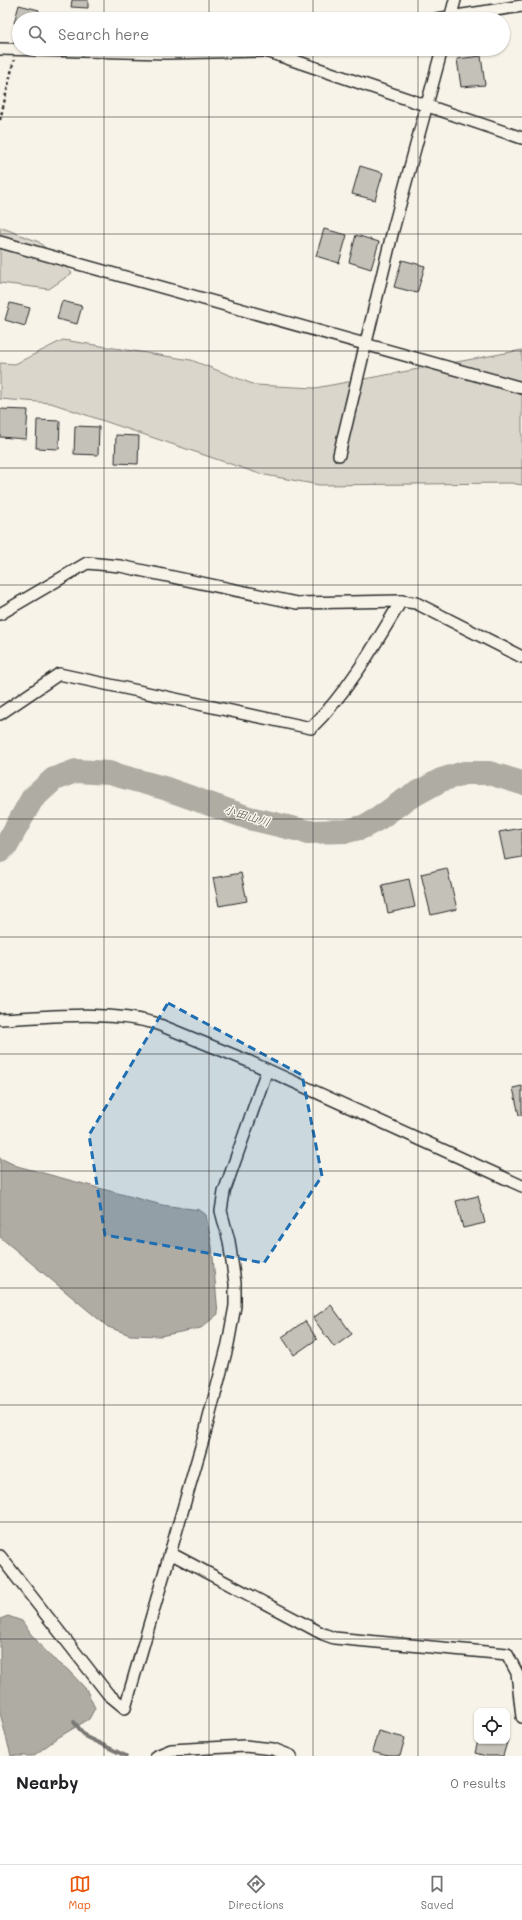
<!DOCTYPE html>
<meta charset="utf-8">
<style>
body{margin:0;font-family:Mali,"Klee One",sans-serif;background:#f6f6f6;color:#202124}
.controls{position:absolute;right:12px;bottom:12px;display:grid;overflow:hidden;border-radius:8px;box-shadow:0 1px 3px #0004}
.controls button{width:36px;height:36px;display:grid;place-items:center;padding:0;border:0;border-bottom:1px solid #e0e0e0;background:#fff;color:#202124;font:20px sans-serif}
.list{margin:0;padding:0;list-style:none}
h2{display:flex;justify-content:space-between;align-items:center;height:52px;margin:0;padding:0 16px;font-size:17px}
h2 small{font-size:13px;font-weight:400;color:#757577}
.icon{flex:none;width:22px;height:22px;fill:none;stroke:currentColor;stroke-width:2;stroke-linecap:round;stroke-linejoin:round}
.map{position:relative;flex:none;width:522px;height:1756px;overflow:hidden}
.search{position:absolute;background:#fff;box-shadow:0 1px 3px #0004;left:12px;right:12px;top:12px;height:44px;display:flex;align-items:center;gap:10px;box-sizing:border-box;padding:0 14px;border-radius:22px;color:#757577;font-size:15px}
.sheet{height:108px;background:#fff}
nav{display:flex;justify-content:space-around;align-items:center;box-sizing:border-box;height:56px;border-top:1px solid #e0e0e0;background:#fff;font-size:11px;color:#757577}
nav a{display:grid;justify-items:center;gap:2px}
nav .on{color:#ea580c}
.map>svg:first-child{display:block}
.green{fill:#dad6cc;stroke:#82807c}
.water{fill:#afaca4;stroke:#7a7874}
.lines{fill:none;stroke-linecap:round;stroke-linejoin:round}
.stream{stroke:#7a7874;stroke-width:4}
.river{stroke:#afaca4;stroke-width:24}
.building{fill:#c4c1b9;stroke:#2b2b2b}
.street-casing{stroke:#2b2b2b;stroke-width:14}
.path{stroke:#2b2b2b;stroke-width:2.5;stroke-dasharray:3 3;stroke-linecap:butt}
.street{stroke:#f7f3e8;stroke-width:11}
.marked{fill:#1f6fb2;fill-opacity:0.2;stroke:#1f6fb2;stroke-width:3;stroke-dasharray:8 5;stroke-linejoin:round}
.grid{fill:none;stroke:#2b2b2b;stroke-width:1;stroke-opacity:0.55}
.labels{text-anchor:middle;stroke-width:3;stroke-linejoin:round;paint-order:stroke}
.water-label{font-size:12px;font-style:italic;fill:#53524f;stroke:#f7f3e8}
</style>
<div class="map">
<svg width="522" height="1756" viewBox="0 0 522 1756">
<rect width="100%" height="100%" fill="#f7f3e8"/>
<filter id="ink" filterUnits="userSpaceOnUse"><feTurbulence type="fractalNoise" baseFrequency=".025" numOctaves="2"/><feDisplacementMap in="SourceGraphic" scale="8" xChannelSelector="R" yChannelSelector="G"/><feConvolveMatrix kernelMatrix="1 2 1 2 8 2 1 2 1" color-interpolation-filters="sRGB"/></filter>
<g filter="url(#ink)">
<g class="green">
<polygon points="0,227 39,242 72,273 49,289 0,283"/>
<polygon points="63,340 191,360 255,385 315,388 522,350 522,485 511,483 319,485 260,474 51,403 0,399 0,363 15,364"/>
</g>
<g class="water">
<polygon points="0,1158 17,1166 162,1205 200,1210 206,1215 212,1246 218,1314 201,1328 160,1336 130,1335 108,1327 0,1237"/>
<polygon points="8,1616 22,1621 30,1633 52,1658 67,1669 86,1689 95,1708 89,1719 59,1737 33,1756 11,1756 0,1713 0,1619"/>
</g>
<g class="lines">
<polyline class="stream" points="74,1722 86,1737 126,1756"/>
<polyline class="river" points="0,851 7,844 32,799 54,779 76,771 109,773 164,788 249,818 308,832 347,831 363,827 378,819 403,801 441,780 464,773 489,773 522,783"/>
</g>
<g class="building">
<polygon points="72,0 88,0 88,8 71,7"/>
<polygon points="19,5 39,10 37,19 19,19 19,24 14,23"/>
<polygon points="481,56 485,85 461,87 457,59"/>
<polygon points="360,166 383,173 375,200 352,194"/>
<polygon points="324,229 347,235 339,263 316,256"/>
<polygon points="356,235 379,242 371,269 349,262"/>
<polygon points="402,260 425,266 417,293 394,287"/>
<polygon points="62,301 82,306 77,324 57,319"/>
<polygon points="10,303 30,308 25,326 5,320"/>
<polygon points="0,409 28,410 26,439 0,437"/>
<polygon points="37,420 60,421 59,449 36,448"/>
<polygon points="75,426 99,427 98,455 74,454"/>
<polygon points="116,435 139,436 138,464 115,463"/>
<polygon points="522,828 522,857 505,860 499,832"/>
<polygon points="447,868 457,909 431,915 421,874"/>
<polygon points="241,873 247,901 219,906 213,878"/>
<polygon points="409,879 415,907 388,913 382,885"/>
<polygon points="522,1086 522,1115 519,1115 513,1088"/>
<polygon points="478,1196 485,1223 463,1228 456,1201"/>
<polygon points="331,1305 352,1334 334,1347 313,1318"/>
<polygon points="305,1321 317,1339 294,1355 282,1337"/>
<polygon points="378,1731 405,1738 400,1756 388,1756 372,1752"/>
<polygon points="507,1739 508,1739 503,1756 486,1756 475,1753 478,1741 507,1741"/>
</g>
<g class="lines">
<defs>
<g id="street">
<polyline points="436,19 522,6"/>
<polyline points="450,19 455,0"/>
<polyline points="0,49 166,53 265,51 276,49"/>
<polyline points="266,51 522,138"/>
<polyline points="0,242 522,388"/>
<polyline points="339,455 393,230 442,49"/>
<polyline points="0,614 87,563 120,566 297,603 401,601 416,603 522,657"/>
<path d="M0,714L59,674L311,728C347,693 375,645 401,601"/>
<path d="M0,1019C48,1017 108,1010 155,1023L248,1061L522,1186"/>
<polyline points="170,1553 323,1634 334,1638 507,1654 517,1673 522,1717"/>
<polyline points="0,1556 108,1694 125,1708 205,1433 228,1344 235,1306 235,1283 229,1241 221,1211 224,1192 267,1070"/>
<polyline points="156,1756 171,1750 245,1746 273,1749 291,1756"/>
</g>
</defs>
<use href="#street" class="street-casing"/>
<polyline class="path" points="0,120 14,60"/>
<use href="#street" class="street"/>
</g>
</g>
<path class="marked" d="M168,1003L302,1075L322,1176L264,1263L105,1235L89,1135Z"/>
<path class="grid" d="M104,0V19M209,0V19M313,0V19M418,0V19M104,49V1756M209,49V1756M313,49V1756M418,49V1756M0,117H522M0,234H522M0,351H522M0,468H522M0,585H522M0,702H522M0,819H522M0,937H522M0,1054H522M0,1171H522M0,1288H522M0,1405H522M0,1522H522M0,1639H522"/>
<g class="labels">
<g class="water-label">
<text transform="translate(247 816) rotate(17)" y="4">小田山川</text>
</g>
</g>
</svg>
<div class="controls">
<button><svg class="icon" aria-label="locate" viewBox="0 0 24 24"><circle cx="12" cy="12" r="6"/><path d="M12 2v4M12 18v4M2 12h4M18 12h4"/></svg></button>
</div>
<div class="search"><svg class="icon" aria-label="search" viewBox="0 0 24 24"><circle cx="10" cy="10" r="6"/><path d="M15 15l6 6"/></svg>Search here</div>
</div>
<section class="sheet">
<h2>Nearby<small>0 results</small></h2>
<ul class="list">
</ul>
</section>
<nav>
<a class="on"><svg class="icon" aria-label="map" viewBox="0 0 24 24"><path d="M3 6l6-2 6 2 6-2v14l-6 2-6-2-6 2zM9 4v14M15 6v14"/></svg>Map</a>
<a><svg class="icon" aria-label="directions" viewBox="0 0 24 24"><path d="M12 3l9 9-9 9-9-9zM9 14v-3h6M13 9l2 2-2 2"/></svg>Directions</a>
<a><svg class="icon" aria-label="saved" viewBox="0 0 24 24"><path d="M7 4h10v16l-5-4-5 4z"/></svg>Saved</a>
</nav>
